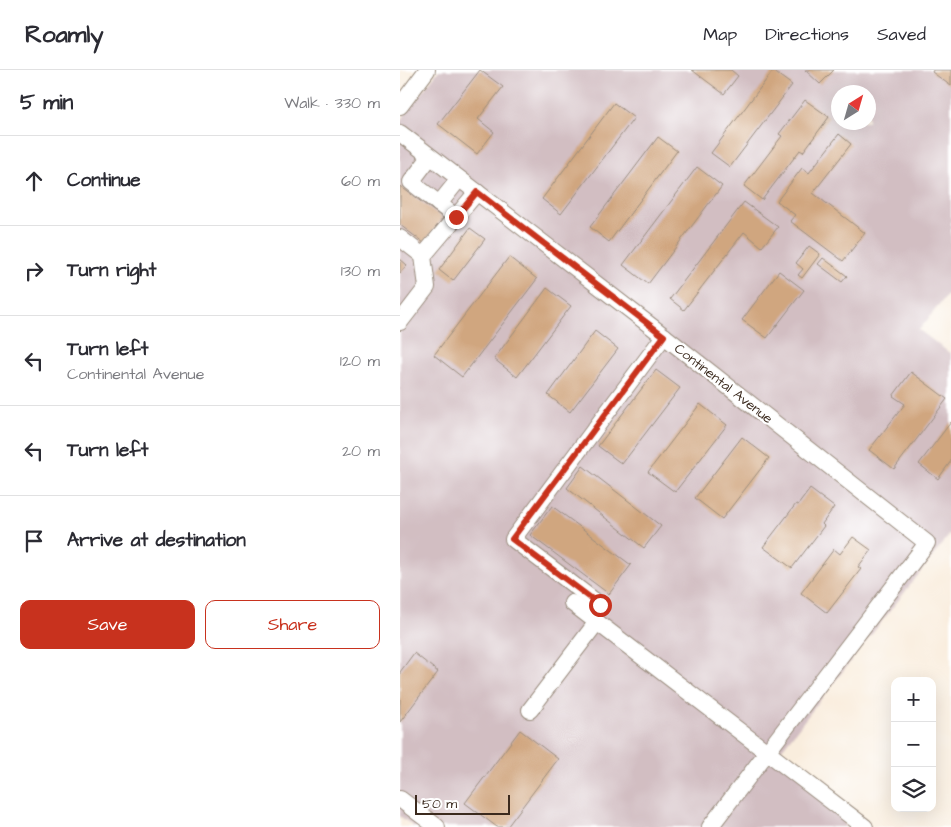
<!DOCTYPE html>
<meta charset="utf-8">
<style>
body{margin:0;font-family:"Architects Daughter",sans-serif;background:#f7f7f7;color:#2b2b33}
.controls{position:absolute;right:15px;bottom:15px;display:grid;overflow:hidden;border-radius:10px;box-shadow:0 5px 20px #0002}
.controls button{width:45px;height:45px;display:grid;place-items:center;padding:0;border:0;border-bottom:1px solid #e1e1e2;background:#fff;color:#2b2b33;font:25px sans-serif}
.compass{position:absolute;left:431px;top:15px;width:45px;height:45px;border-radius:50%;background:#fff;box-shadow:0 5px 20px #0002;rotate:37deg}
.scale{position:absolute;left:15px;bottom:12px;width:95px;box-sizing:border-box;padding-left:5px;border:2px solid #3b2a1e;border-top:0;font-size:14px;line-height:18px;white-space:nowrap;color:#3b2a1e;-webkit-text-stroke:4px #fff;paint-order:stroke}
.stop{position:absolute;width:15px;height:15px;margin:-11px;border:4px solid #c8321e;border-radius:50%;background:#fff}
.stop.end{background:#c8321e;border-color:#fff;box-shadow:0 1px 5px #0008}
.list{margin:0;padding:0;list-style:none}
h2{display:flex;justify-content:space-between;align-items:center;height:65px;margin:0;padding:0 20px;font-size:21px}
h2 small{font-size:16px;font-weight:400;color:#7c7c81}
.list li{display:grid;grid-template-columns:32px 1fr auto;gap:15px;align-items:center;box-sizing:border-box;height:90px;padding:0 20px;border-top:1px solid #e1e1e2}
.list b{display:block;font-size:19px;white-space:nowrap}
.list p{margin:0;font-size:16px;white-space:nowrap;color:#7c7c81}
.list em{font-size:16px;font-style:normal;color:#7c7c81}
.actions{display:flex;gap:10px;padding:15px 20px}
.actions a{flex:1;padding:11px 0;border:1px solid #c8321e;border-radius:10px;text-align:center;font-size:18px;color:#c8321e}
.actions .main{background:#c8321e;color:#fff}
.icon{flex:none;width:28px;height:28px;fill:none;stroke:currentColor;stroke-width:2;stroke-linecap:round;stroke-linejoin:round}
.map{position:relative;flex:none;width:551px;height:757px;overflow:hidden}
header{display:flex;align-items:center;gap:30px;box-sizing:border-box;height:70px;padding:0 25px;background:#fff;border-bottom:1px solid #e1e1e2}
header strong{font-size:24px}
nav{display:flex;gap:28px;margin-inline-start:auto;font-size:18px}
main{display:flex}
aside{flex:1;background:#fff}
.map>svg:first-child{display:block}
.industrial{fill:#d2bec2;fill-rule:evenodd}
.building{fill:#d0a67f}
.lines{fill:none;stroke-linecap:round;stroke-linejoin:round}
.minor-casing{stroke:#9a8c7e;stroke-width:18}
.minor{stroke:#fff;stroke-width:16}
.route{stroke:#c8321e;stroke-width:6}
.labels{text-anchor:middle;stroke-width:4.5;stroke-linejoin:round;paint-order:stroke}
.street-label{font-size:14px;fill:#3b2a1e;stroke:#fff}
</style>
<header>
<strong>Roamly</strong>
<nav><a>Map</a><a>Directions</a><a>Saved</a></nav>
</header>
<main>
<aside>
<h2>5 min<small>Walk · 330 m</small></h2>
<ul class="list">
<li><svg class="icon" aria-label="ahead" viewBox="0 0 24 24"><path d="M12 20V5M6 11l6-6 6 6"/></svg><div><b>Continue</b></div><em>60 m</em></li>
<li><svg class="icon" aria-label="right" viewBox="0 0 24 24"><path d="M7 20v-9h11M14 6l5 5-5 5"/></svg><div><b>Turn right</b></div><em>130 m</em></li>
<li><svg class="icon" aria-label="left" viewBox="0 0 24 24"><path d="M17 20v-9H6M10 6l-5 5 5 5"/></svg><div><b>Turn left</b><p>Continental Avenue</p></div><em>120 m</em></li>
<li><svg class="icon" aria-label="left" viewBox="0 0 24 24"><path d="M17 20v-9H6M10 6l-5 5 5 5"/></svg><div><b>Turn left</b></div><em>20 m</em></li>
<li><svg class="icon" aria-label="arrive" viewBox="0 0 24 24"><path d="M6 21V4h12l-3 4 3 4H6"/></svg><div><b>Arrive at destination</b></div></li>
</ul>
<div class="actions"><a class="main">Save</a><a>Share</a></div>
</aside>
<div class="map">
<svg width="551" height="757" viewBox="0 0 551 757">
<rect width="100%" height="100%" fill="#fff"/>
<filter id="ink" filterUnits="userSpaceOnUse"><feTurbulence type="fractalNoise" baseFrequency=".02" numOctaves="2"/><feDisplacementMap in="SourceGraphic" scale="10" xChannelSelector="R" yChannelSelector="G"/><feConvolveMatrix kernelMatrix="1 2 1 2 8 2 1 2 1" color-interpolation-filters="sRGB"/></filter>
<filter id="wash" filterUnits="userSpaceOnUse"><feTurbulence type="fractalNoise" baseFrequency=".0096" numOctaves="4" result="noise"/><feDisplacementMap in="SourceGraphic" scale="20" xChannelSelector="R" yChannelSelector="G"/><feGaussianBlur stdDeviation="1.12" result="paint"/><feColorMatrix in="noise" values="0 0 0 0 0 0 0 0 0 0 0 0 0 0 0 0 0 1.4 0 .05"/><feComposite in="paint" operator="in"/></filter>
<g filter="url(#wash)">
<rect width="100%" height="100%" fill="#f9eddd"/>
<path class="industrial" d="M39,0H551V220L519,260L551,284V463L378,684L443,732L445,757H14L0,746V51ZM438,22H468V52H438Z"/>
<g id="blocks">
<g class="building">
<polygon points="80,0 103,17 78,49 94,62 77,84 38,54"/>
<polygon points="292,0 331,0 338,6 324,24"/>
<polygon points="405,0 434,0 420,14"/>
<polygon points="533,0 551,0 551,16 532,2"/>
<polygon points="373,1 392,15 330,97 311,83"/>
<polygon points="405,30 429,47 403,82 400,80 362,130 344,116 382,66 379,64"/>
<polygon points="214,33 234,48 161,144 142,129"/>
<polygon points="439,64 451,74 413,123 465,163 443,191 390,151 395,145 377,131 402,98 409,103"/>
<polygon points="258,67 277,81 209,172 190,157"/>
<polygon points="297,97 322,116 248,214 223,195"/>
<polygon points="0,116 43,148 24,173 0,155"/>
<polygon points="344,132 378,157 362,177 344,162 284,240 270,229"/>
<polygon points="70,158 85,169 53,211 39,200"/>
<polygon points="409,176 420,184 402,208 398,205 403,199 396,193"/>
<polygon points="109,187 137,209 62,307 34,285"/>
<polygon points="423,188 447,206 442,212 418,194"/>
<polygon points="0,189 7,195 0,203"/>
<polygon points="379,201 404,220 367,268 342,250"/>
<polygon points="147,218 171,236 117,307 94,289"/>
<polygon points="195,261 218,279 170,342 148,325"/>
<polygon points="256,300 280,318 222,394 198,376"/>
<polygon points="511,302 547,329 494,399 469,380 505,334 493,326"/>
<polygon points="300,334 327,355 275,422 248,402"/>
<polygon points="551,352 551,391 538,409 519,394"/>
<polygon points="342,367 369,388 322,449 295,428"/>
<polygon points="183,396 261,456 244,478 167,418"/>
<polygon points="410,419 434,437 422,454 424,456 392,498 363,477 396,434 398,435"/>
<polygon points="152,436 231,495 209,524 130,465"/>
<polygon points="453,467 471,480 458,497 461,499 427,543 401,523 434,479 440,484"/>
<polygon points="14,583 38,602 0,652 0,602"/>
<polygon points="120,660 158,689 107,757 97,757 65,733"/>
</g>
</g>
</g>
<g filter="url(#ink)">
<use href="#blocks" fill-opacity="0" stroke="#9a8c7e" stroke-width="1"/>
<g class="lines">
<defs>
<g id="minor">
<polyline points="0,36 27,0"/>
<polyline points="0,63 264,266 527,473 310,757"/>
<polyline points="30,87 11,112 56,147"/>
<polyline points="39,134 59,109"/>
<polyline points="0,168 23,186 77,122"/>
<polyline points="0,252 27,217 23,186"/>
<polyline points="172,533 465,757"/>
<polyline points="200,535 113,469 264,266"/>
<polyline points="130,640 197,552"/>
<polyline points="0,729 37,757"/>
</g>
</defs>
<use href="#minor" class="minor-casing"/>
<use href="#minor" class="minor"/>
</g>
</g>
<g class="lines" filter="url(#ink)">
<polyline class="route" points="56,147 77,122 264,266 112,469 200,535"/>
</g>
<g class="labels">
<g class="street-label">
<text transform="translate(324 313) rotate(38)" y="5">Continental Avenue</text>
</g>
</g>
</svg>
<div class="controls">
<button>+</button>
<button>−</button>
<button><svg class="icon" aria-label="layers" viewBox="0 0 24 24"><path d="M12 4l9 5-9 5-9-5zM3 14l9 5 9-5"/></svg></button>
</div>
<svg class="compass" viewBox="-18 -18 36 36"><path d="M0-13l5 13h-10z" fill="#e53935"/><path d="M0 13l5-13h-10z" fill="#7c7c81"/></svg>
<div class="scale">50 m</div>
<div class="stop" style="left:200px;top:535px"></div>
<div class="stop end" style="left:56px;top:147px"></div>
</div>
</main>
